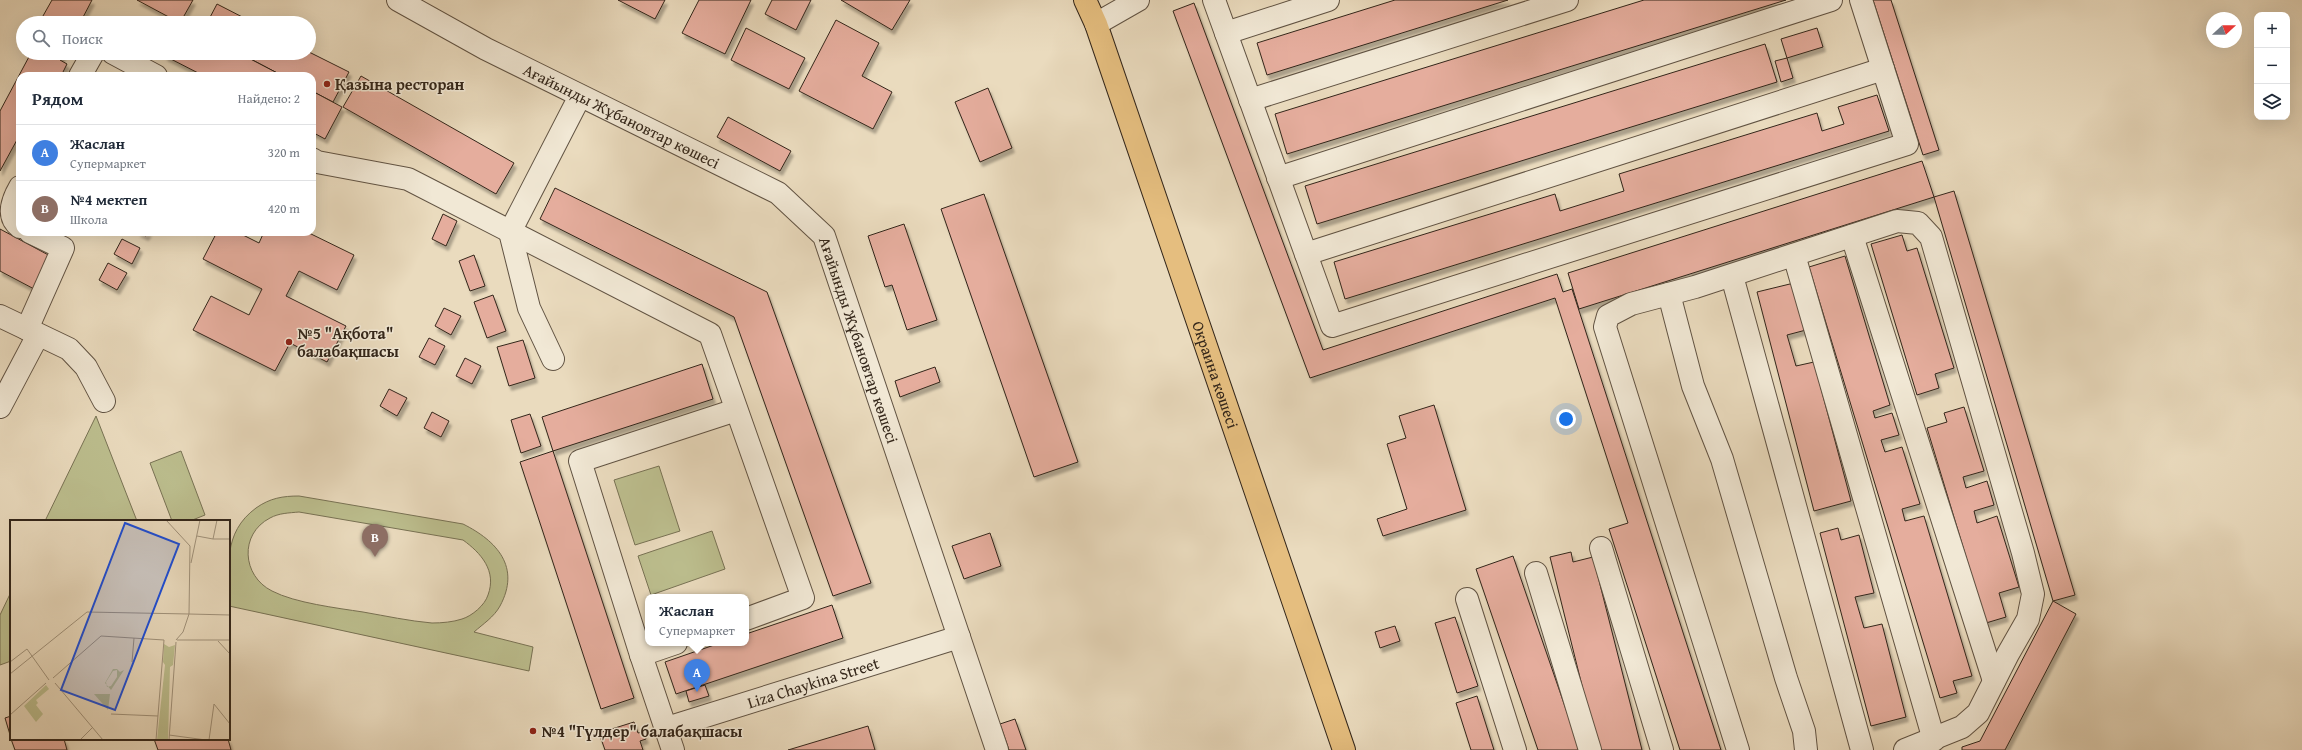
<!DOCTYPE html>
<html lang="ru">
<meta charset="utf-8">
<style>
body{margin:0;font-family:"Gentium Book Plus",serif;background:#f2f2f3;color:#1f2937}
.controls{position:absolute;right:12px;top:12px;display:grid;overflow:hidden;border-radius:8px;box-shadow:0 4px 16px #0002}
.controls button{width:36px;height:36px;display:grid;place-items:center;padding:0;border:0;border-bottom:1px solid #e0e1e3;background:#fff;color:#1f2937;font:20px sans-serif}
.compass{position:absolute;left:2206px;top:12px;width:36px;height:36px;border-radius:50%;background:#fff;box-shadow:0 4px 16px #0002;rotate:69deg}
.you{position:absolute;left:1566px;top:419px;width:14px;height:14px;margin:-10px;border:3px solid #fff;border-radius:50%;background:#1a73e8;box-shadow:0 0 0 6px #1a73e833}
.badge{display:grid;place-items:center;width:26px;height:26px;border-radius:50%;background:#8f2418;color:#fff;font-size:13px;font-weight:700}
.pin{position:absolute;translate:-50% -33px;filter:drop-shadow(0 1px 2px #0008)}
.pin::after{content:'';position:absolute;top:21px;width:14px;height:12px;background:inherit;clip-path:polygon(0 0,100% 0,50% 100%)}
.popup{position:absolute;left:645px;top:594px;width:104px;height:52px;box-sizing:border-box;display:grid;place-content:center;border-radius:8px;background:#fff;filter:drop-shadow(0 1px 3px #0005);font-size:13px;white-space:nowrap;color:#747a83}
.popup b{font-size:15px;color:#1f2937}
.popup::after{content:'';position:absolute;left:50%;top:100%;margin-left:-8px;border:8px solid transparent;border-top-color:#fff}
.list{margin:0;padding:0;list-style:none}
h2{display:flex;justify-content:space-between;align-items:center;height:52px;margin:0;padding:0 16px;font-size:17px}
h2 small{font-size:13px;font-weight:400;color:#747a83}
.list li{display:grid;grid-template-columns:26px 1fr auto;gap:12px;align-items:center;box-sizing:border-box;height:56px;padding:0 16px;border-top:1px solid #e0e1e3}
.list b{display:block;font-size:15px;white-space:nowrap}
.list p{margin:0;font-size:13px;white-space:nowrap;color:#747a83}
.list em{font-size:13px;font-style:normal;color:#747a83}
.icon{flex:none;width:22px;height:22px;fill:none;stroke:currentColor;stroke-width:2;stroke-linecap:round;stroke-linejoin:round}
.map{position:relative;flex:none;width:2302px;height:750px;overflow:hidden}
.search{position:absolute;background:#fff;box-shadow:0 4px 16px #0002;left:16px;top:16px;width:300px;height:44px;display:flex;align-items:center;gap:10px;box-sizing:border-box;padding:0 14px;border-radius:22px;color:#747a83;font-size:15px}
.panel{position:absolute;background:#fff;box-shadow:0 4px 16px #0002;left:16px;top:72px;width:300px;height:164px;border-radius:12px}
.map>svg:first-child{display:block}
.green{fill:#bcbe8e;stroke:#787254;fill-rule:evenodd}
.building{fill:#e5ad9d;stroke:#33261a;filter:url(#shadow)}
.lines{fill:none;stroke-linecap:round;stroke-linejoin:round}
.minor-casing{stroke:#615343;stroke-width:24}
.major-casing{stroke:#33261a;stroke-width:24}
.minor{stroke:#f1e8d5;stroke-width:22}
.major{stroke:#e5be7f;stroke-width:22}
.poi-dot{fill:#8f2418;stroke:#f1e8d5;stroke-width:1.5}
.labels{text-anchor:middle;stroke-width:3;stroke-linejoin:round;paint-order:stroke}
.poi-label{font-size:16px;font-weight:bold;fill:#33261a;stroke:#f1e8d5;text-anchor:start}
.street-label{font-size:16px;fill:#33261a;stroke:#f1e8d5}
.inset-road{fill:none;stroke:#a1937c;stroke-width:1}
.view{fill:#1d4ed8;fill-opacity:0.15;stroke:#1d4ed8;stroke-width:2}
.inset-edge{fill:none;stroke:#33261a;stroke-width:2}
</style>
<div class="map">
<svg width="2302" height="750" viewBox="0 0 2302 750">
<defs>
<filter id="shadow"><feDropShadow dx="2.5" dy="4.5" stdDeviation="1" flood-color="#0004"/></filter>
</defs>
<rect width="100%" height="100%" fill="#eadbbe"/>
<filter id="stains"><feTurbulence type="fractalNoise" baseFrequency=".005" numOctaves="4"/><feColorMatrix values="0 0 0 0 .2 0 0 0 0 .09 0 0 0 0 .02 0 0 0 .5 -.17"/></filter>
<radialGradient id="worn" r=".72"><stop offset=".6" stop-color="#630" stop-opacity="0"/><stop offset="1" stop-color="#630" stop-opacity=".3"/></radialGradient>
<g class="green">
<polygon points="96,416 137,521 45,521"/>
<polygon points="181,451 205,515 190,521 172,521 150,463"/>
<polygon points="659,466 680,531 635,545 614,480"/>
<path d="M299,496L463,524C497,541 521,567 500,606C494,617 483,624 474,632L533,647L529,671L229,606C229,568 222,533 256,508C270,498 283,496 299,496ZM299,512L463,540C481,553 497,571 488,595C485,605 472,616 462,619C453,622 442,623 432,623C409,621 386,616 363,612C337,608 295,603 272,591C242,576 239,534 270,518C279,513 289,513 299,512Z"/>
<polygon points="712,531 725,569 651,595 638,556"/>
<polygon points="11,592 11,661 0,665 0,615"/>
</g>
<g class="building">
<polygon points="52,0 92,0 80,23 39,23"/>
<polygon points="137,0 193,0 180,23"/>
<polygon points="618,0 665,0 655,19"/>
<polygon points="699,0 751,0 725,54 682,33"/>
<polygon points="772,0 811,0 796,30 765,14"/>
<polygon points="841,0 910,0 892,30"/>
<polygon points="1395,0 1508,0 1267,75 1257,43"/>
<polygon points="1644,0 1786,0 1287,154 1275,114"/>
<polygon points="1873,0 1891,0 1939,150 1923,155"/>
<polygon points="1194,3 1323,350 1557,274 1563,292 1572,289 1721,750 1680,750 1609,529 1628,523 1555,298 1310,378 1173,11"/>
<polygon points="217,4 254,23 207,23"/>
<polygon points="836,20 879,43 862,76 892,92 873,129 799,91"/>
<polygon points="746,28 805,58 789,89 731,60"/>
<polygon points="1817,28 1823,47 1787,58 1781,39"/>
<polygon points="1765,44 1777,82 1317,224 1305,186"/>
<polygon points="309,52 349,72 333,102 312,91 312,76 283,76 239,53"/>
<polygon points="31,53 64,53 60,60 67,64 61,76 20,76 20,139 18,138 0,171 0,111"/>
<polygon points="166,53 239,53 283,76 204,76 165,56"/>
<polygon points="1787,58 1793,78 1781,82 1775,61"/>
<polygon points="361,76 514,163 496,194 343,107"/>
<polygon points="988,88 1012,148 980,162 955,102"/>
<polygon points="312,91 342,107 325,139 312,132"/>
<polygon points="1877,95 1889,131 1345,299 1334,262 1555,194 1560,211 1624,191 1619,174 1817,113 1822,131 1844,124 1838,107"/>
<polygon points="728,117 791,151 780,171 717,137"/>
<polygon points="1922,161 1934,197 1579,309 1568,273"/>
<polygon points="555,188 767,292 871,583 833,596 734,317 540,219"/>
<polygon points="1954,191 2075,595 2053,601 1934,197"/>
<polygon points="984,194 1078,462 1034,477 941,209"/>
<polygon points="443,214 457,221 446,246 432,239"/>
<polygon points="904,224 937,320 907,330 892,285 885,287 868,236"/>
<polygon points="0,229 54,258 36,290 0,271"/>
<polygon points="138,232 149,232 146,236"/>
<polygon points="217,232 237,232 259,243 264,232 307,232 354,255 337,290 299,271 286,296 346,326 327,362 290,343 275,371 193,330 211,296 249,315 262,289 203,259"/>
<polygon points="1902,235 1907,251 1917,248 1954,368 1935,374 1939,388 1917,395 1871,244"/>
<polygon points="122,239 140,248 132,264 114,254"/>
<polygon points="474,255 485,286 470,291 459,261"/>
<polygon points="1845,256 1890,405 1873,411 1875,418 1892,413 1899,435 1881,440 1885,452 1902,447 1920,504 1902,509 1905,521 1924,516 1972,676 1953,681 1957,693 1940,698 1809,267"/>
<polygon points="108,263 127,273 117,290 99,280"/>
<polygon points="1794,283 1806,330 1787,335 1796,366 1814,362 1851,501 1814,511 1757,292"/>
<polygon points="493,295 506,331 487,338 474,302"/>
<polygon points="444,308 461,316 451,335 435,326"/>
<polygon points="429,338 445,346 435,365 419,357"/>
<polygon points="523,340 535,378 509,386 497,347"/>
<polygon points="465,358 481,366 472,384 456,376"/>
<polygon points="702,364 713,399 553,451 542,417"/>
<polygon points="935,367 940,382 900,397 895,381"/>
<polygon points="389,389 407,398 397,416 380,406"/>
<polygon points="1434,405 1466,510 1383,536 1377,519 1407,509 1387,444 1406,438 1399,416"/>
<polygon points="1964,407 1984,471 1963,477 1966,488 1987,481 1994,505 1974,511 1977,523 1997,516 2019,587 1999,593 2006,617 1986,623 1927,428 1947,422 1944,413"/>
<polygon points="432,412 449,421 441,437 424,428"/>
<polygon points="530,414 541,446 521,453 511,420"/>
<polygon points="553,451 634,698 601,709 520,462"/>
<polygon points="1838,528 1841,540 1859,535 1874,593 1855,597 1864,628 1882,624 1906,717 1871,726 1820,533"/>
<polygon points="990,533 1001,566 964,579 952,546"/>
<polygon points="1571,552 1573,562 1593,557 1642,750 1598,750 1550,557"/>
<polygon points="1513,556 1580,750 1538,750 1476,569"/>
<polygon points="2053,601 2076,614 2005,750 1962,750 1962,747 1980,741"/>
<polygon points="832,605 843,638 676,694 665,662 720,643 746,643 746,634"/>
<polygon points="1455,617 1478,686 1457,693 1435,623"/>
<polygon points="1395,626 1400,641 1380,648 1375,632"/>
<polygon points="705,685 709,696 689,702 686,691"/>
<polygon points="1477,696 1494,750 1471,750 1456,703"/>
<polygon points="11,716 11,738 5,718"/>
<polygon points="1015,719 1026,750 1009,750 1000,724"/>
<polygon points="634,722 638,733 643,732 646,739 640,741 643,750 605,750 599,733"/>
<polygon points="868,726 875,750 788,750"/>
<polygon points="11,739 64,739 67,750 15,750"/>
<polygon points="154,739 228,739 231,750 158,750"/>
</g>
<g class="lines">
<defs>
<g id="minor">
<path id="s1" d="M398,0L486,49L778,193L824,236L997,750"/>
<polyline points="1214,0 1332,326 1907,144 1861,0"/>
<polyline points="1096,24 1138,0"/>
<polyline points="1226,33 1328,0"/>
<polyline points="113,53 156,76"/>
<polyline points="80,76 93,53"/>
<polyline points="1250,100 1567,0"/>
<polyline points="312,159 317,162 408,179 710,334 803,598 746,619"/>
<polyline points="1278,178 1831,0"/>
<path d="M20,187C13,199 6,216 20,227"/>
<polyline points="1852,236 1994,681"/>
<polyline points="1306,254 1883,69"/>
<polyline points="1794,255 1934,740"/>
<polyline points="1732,276 1862,750"/>
<polyline points="1669,294 1693,386 1722,459 1786,678 1804,731 1806,750"/>
<polyline points="0,316 69,349 86,367 104,401"/>
<polyline points="27,329 63,248 30,232"/>
<polyline points="553,359 529,308 510,232 580,96"/>
<polyline points="0,407 38,335"/>
<polyline points="1601,548 1662,750"/>
<polyline points="1536,573 1590,750"/>
<polyline points="1467,599 1515,750"/>
<polyline points="676,643 641,655 580,461 736,410"/>
<polyline points="641,655 673,750"/>
<path id="s2" d="M667,728L959,637"/>
<polyline points="1738,750 1605,327 1608,316 1631,304 1695,287 1897,221 1918,223 1931,237 2023,553 2033,594 2028,619 2008,654 1978,713 1962,727 1905,750"/>
</g>
<g id="major">
<path id="s3" d="M1085,0L1096,24L1344,750"/>
</g>
</defs>
<use href="#minor" class="minor-casing"/>
<use href="#major" class="major-casing"/>
<use href="#minor" class="minor"/>
<use href="#major" class="major"/>
</g>
<g class="poi-dot">
<circle cx="327" cy="84" r="4"/>
<circle cx="289" cy="342" r="4"/>
<circle cx="533" cy="731" r="4"/>
</g>
<g class="labels">
<g class="poi-label">
<text x="335" y="90">Қазына ресторан</text>
<text x="297" y="339">№5 "Ақбота"<tspan x="297" dy="18">балабақшасы</tspan></text>
<text x="541" y="737">№4 "Гүлдер" балабақшасы</text>
</g>
<g class="street-label">
<text dy="6" stroke="none"><textPath href="#s1" startOffset="252">Ағайынды Жұбановтар көшесі</textPath></text>
<text dy="6" stroke="none"><textPath href="#s1" startOffset="599">Ағайынды Жұбановтар көшесі</textPath></text>
<text dy="6" stroke="none"><textPath href="#s3" startOffset="397">Окраина көшесі</textPath></text>
<text dy="6" stroke="none"><textPath href="#s2" startOffset="153">Liza Chaykina Street</textPath></text>
</g>
</g>
<g transform="translate(10 520)">
<rect width="220" height="220" fill="#eadbbe"/>
<path d="M154,124L159,127L165,125L163,145L160,147L158,220H147L155,145L153,142ZM103,149H107L110,152L114,150L101,170L95,163ZM107,150V157L101,166L97,167L96,162L103,151ZM36,165L39,169L26,180L28,183L26,185L33,194L26,202L14,186ZM84,174H100L98,190Z" fill="#bcbe8e" fill-rule="evenodd"/>
<path class="inset-road" d="M187,16L203,19L207,0M203,19H220M181,43L190,0M166,120L173,112L179,94L220,95M167,120H220M208,121L220,134M0,142L17,129L39,160M122,142L124,118M0,154L77,92L179,94L180,26L156,0M43,158L91,116L154,120L146,220M45,163L93,220M101,194L148,196M0,195L36,163M159,215L196,220M70,220L82,208M159,220L166,122M199,220L204,184L220,204"/>
<path class="view" d="M115,3L169,24L105,190L51,170Z"/>
<rect width="220" height="220" class="inset-edge"/>
</g>
<rect width="100%" height="100%" filter="url(#stains)"/>
<rect width="100%" height="100%" fill="url(#worn)"/>
</svg>
<div class="controls">
<button>+</button>
<button>−</button>
<button><svg class="icon" aria-label="layers" viewBox="0 0 24 24"><path d="M12 4l9 5-9 5-9-5zM3 14l9 5 9-5"/></svg></button>
</div>
<svg class="compass" viewBox="-18 -18 36 36"><path d="M0-13l5 13h-10z" fill="#e53935"/><path d="M0 13l5-13h-10z" fill="#747a83"/></svg>
<div class="you"></div>
<div class="pin badge" style="left:697px;top:692px;background:#3f7fe0">A</div>
<div class="popup"><b>Жаслан</b>Супермаркет</div>
<div class="pin badge" style="left:375px;top:557px;background:#8d6e63">B</div>
<div class="search"><svg class="icon" aria-label="search" viewBox="0 0 24 24"><circle cx="10" cy="10" r="6"/><path d="M15 15l6 6"/></svg>Поиск</div>
<section class="panel">
<h2>Рядом<small>Найдено: 2</small></h2>
<ul class="list">
<li><span class="badge" style="background:#3f7fe0">A</span><div><b>Жаслан</b><p>Супермаркет</p></div><em>320 m</em></li>
<li><span class="badge" style="background:#8d6e63">B</span><div><b>№4 мектеп</b><p>Школа</p></div><em>420 m</em></li>
</ul>
</section>
</div>
